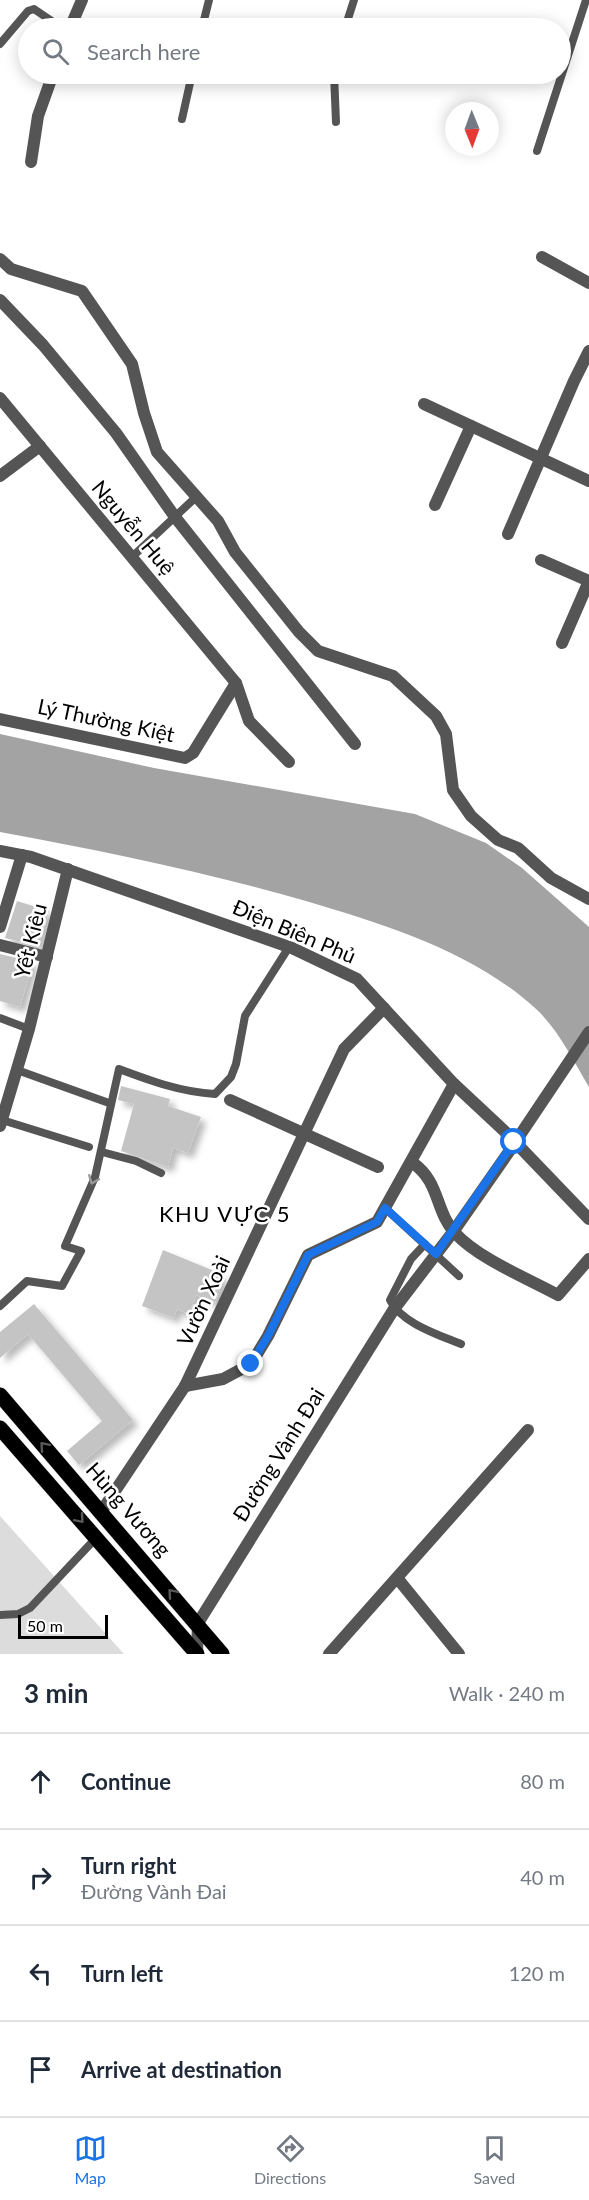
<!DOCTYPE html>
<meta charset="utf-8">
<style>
body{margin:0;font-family:Lato,sans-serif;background:#f2f2f3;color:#1f2937}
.compass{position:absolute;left:445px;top:102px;width:54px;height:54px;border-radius:50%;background:#fff;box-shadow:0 3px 15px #0003;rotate:179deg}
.scale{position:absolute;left:18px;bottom:15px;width:90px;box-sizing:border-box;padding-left:6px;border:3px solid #000;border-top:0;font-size:16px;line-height:21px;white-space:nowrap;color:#000;-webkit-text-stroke:4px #fff;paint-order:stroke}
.stop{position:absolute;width:18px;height:18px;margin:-14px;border:4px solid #1a73e8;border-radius:50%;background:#fff}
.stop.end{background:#1a73e8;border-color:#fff;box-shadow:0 2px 6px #0008}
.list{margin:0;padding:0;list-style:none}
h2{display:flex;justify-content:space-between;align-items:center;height:78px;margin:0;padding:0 24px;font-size:26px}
h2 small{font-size:20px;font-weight:400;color:#747a83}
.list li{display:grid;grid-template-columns:39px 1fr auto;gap:18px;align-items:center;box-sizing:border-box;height:96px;padding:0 24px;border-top:2px solid #e0e1e3}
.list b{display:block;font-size:22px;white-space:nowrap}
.list p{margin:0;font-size:20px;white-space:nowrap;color:#747a83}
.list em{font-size:20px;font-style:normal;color:#747a83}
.icon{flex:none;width:33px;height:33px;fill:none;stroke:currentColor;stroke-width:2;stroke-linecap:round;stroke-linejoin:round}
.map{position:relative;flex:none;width:589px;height:1654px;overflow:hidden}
.search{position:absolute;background:#fff;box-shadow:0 3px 15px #0003;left:18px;right:18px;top:18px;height:66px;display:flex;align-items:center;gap:15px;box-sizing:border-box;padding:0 21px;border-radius:33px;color:#747a83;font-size:22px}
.sheet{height:462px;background:#fff}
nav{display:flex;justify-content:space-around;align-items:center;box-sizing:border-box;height:84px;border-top:2px solid #e0e1e3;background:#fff;font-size:16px;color:#747a83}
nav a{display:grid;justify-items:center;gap:3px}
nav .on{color:#1a73e8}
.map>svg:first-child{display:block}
.green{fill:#dcdcdc}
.water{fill:#a3a3a3}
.building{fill:#c4c4c4;filter:url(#shadow)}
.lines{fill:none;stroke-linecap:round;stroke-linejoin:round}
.primary-casing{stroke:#dbdbdb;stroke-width:16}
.service{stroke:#555;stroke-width:8}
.minor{stroke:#555;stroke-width:12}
.tertiary{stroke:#555;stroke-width:12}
.primary{stroke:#000;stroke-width:15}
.oneway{stroke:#999}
.oneway2{stroke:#595959}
.route{stroke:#1a73e8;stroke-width:8}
.labels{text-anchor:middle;stroke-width:5;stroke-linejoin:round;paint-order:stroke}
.street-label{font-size:21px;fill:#000;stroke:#fff}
.neighbourhood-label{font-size:22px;letter-spacing:1.5px;fill:#000;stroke:#fff}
</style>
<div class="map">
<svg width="589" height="1654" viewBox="0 0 589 1654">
<defs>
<filter id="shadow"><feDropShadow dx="5.5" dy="5.5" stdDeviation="3" flood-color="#0004"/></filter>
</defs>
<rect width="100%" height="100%" fill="#fff"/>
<polygon class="green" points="0,1516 124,1654 0,1654"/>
<path class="water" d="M0,734L154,768L415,814L486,843L522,868L589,927V1087C573,1060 558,1029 535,1008C472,951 386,925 306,901C205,872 103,851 0,832Z"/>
<g class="building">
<polygon points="17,901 49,911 39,946 5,938"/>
<polygon points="0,954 33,962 20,1007 0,1001"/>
<polygon points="121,1086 170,1099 168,1106 201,1117 188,1153 173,1148 168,1167 121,1151 134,1104 118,1100"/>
<polygon points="163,1250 219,1273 223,1281 215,1303 196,1295 189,1314 177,1309 174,1318 142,1306"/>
<polygon points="34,1304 133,1420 79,1465 67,1451 102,1421 28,1334 0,1358 0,1332"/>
</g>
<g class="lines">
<defs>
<g id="primary">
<polyline points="0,1395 222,1654"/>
<polyline points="0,1428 197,1654"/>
</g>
</defs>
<use href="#primary" class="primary-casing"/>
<g class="service">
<polyline points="202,28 209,0"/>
<polyline points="345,28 354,0"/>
<polyline points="0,44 28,11 34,9 62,28"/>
<polyline points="334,74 336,122"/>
<polyline points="182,119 192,74"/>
<polyline points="537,151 586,0"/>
<polyline points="132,557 195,498"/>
<polyline points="0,1018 29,1029"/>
<polyline points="17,1070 109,1103"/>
<polyline points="2,1120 89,1147"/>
<polyline points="102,1152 136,1161 161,1173"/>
<polyline points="385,1208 459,1276"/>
<path d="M425,1244L411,1259L390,1300C401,1323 439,1335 461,1344"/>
<path d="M0,1306L27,1281L62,1286L81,1251L65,1246L95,1177L119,1069C151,1081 181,1092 215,1094L231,1077L236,1064L245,1016L289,947"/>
<polyline points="0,1615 18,1614 30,1608 96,1538"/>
</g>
<g class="minor">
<polyline points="70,28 82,0"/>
<polyline points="31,162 38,116 53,74"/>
<polyline points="542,257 589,283"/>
<polyline points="0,259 11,269 82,291 132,364 144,413 157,452 218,521 235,552 299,632 318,651 393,676 436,716 446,734 453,790 471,816 498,840 518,848 551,878 589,899"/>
<polyline points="0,300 43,345 116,433 175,517 355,744"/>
<polyline points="0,398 236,683 249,721 289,762"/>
<polyline points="424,404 589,481"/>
<polyline points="0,476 40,446"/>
<polyline points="435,505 471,426"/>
<polyline points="508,534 574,381 589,351"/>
<polyline points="541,560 589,581"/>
<polyline points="562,643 589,581"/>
<polyline points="0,927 22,855"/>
<polyline points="0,945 47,957"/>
<polyline points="230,1100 378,1167"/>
<polyline points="0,1126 29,1029 68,869"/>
<path d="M413,1163C440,1182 435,1211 455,1233C479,1259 527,1278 558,1295L589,1259"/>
<polyline points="185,1386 223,1379 251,1364 268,1336 308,1255 377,1222 454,1084"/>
<polyline points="101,1512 185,1386 344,1049 384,1008"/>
<polyline points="398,1579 459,1654"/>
<polyline points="329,1654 528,1430"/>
</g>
<g class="tertiary">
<polyline points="0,719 185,758 193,753 236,683"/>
<polyline points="0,851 31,857 292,948 357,979 454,1084 515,1141"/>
<polyline points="516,1141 589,1032"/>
<polyline points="516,1143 589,1219"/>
<polyline points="197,1654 198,1623 394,1309 453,1232 515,1143"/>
</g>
<use href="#primary" class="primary"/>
</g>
<defs><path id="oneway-chevron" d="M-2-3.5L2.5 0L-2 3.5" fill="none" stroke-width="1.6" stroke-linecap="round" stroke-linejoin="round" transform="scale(1.5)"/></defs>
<use class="oneway" href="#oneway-chevron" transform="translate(93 1180) rotate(112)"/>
<g class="oneway2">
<use href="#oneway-chevron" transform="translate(44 1446) rotate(-131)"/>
<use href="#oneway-chevron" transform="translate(80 1519) rotate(49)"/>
<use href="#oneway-chevron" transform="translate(172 1593) rotate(-131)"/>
</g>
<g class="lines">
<polyline class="route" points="251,1364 268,1336 308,1255 377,1222 385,1208 436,1254 514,1142"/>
</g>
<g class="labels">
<g class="street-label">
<text transform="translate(133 528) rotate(50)" y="7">Nguyễn Huệ</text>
<text transform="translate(106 721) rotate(12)" y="7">Lý Thường Kiệt</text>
<text transform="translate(294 932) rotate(23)" y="7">Điện Biên Phủ</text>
<text transform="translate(31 941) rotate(-76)" y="7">Yết Kiêu</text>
<text transform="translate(204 1301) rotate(-65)" y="7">Vườn Xoài</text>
<text transform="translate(279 1455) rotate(-58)" y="7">Đường Vành Đai</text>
<text transform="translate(128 1510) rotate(49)" y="7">Hùng Vương</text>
</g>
<g class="neighbourhood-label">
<text x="225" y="1222">KHU VỰC 5</text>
</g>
</g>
</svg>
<svg class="compass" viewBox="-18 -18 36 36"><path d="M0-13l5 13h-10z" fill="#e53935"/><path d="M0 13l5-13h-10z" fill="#747a83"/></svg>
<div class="scale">50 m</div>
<div class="stop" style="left:514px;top:1142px"></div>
<div class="stop end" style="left:251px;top:1364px"></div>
<div class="search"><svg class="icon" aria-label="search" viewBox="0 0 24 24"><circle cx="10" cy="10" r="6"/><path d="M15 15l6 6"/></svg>Search here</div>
</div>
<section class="sheet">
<h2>3 min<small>Walk · 240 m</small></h2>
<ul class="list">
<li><svg class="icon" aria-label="ahead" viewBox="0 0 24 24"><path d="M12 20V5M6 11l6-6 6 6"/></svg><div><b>Continue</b></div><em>80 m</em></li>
<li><svg class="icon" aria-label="right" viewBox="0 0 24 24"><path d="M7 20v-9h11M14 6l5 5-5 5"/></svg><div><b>Turn right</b><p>Đường Vành Đai</p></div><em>40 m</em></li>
<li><svg class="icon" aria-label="left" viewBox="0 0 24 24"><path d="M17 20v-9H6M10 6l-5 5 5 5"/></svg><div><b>Turn left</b></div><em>120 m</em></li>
<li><svg class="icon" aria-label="arrive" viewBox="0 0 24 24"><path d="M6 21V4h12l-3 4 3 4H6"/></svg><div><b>Arrive at destination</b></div></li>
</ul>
</section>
<nav>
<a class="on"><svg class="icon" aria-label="map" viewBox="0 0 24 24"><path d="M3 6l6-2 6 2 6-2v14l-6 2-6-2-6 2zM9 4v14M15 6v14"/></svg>Map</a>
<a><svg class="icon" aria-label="directions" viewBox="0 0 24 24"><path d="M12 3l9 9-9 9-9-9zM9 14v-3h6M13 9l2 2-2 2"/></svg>Directions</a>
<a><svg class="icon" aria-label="saved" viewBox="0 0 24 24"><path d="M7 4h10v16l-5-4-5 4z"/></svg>Saved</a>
</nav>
